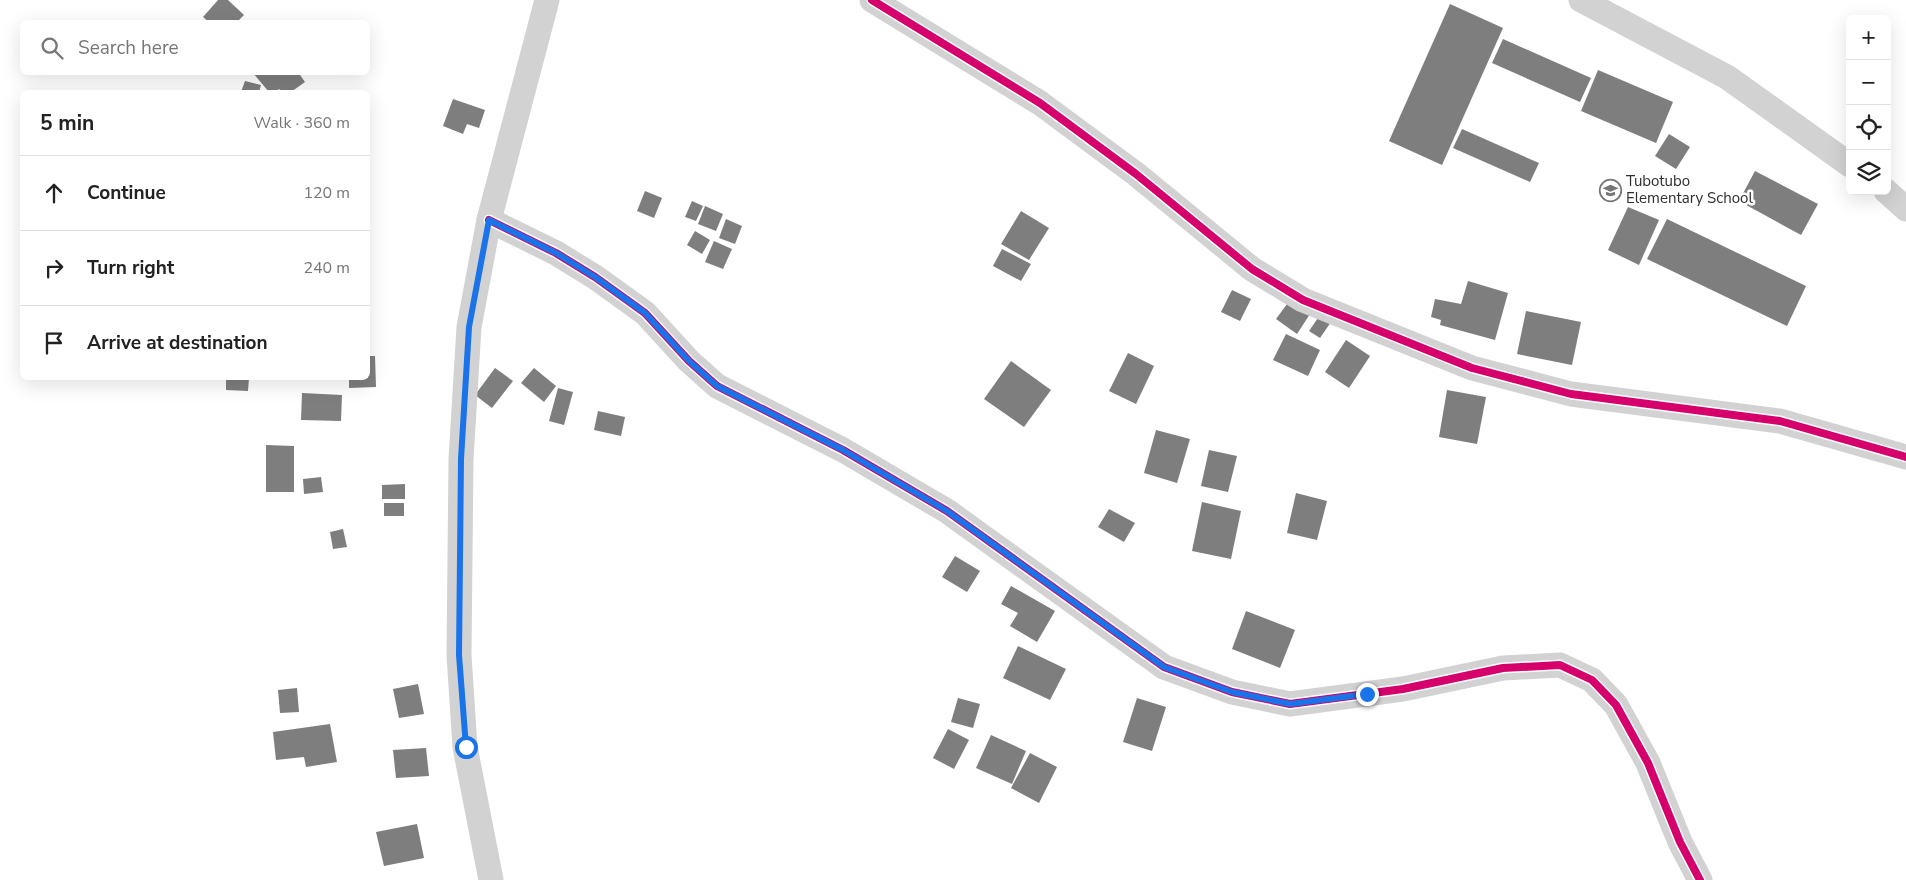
<!DOCTYPE html>
<meta charset="utf-8">
<style>
body{margin:0;font-family:"Nunito Sans",sans-serif;background:#f6f6f6;color:#222}
.controls{position:absolute;right:15px;top:15px;display:grid;overflow:hidden;border-radius:8px;box-shadow:0 5px 20px #0002}
.controls button{width:45px;height:45px;display:grid;place-items:center;padding:0;border:0;border-bottom:1px solid #e0e0e0;background:#fff;color:#222;font:25px sans-serif}
.stop{position:absolute;width:15px;height:15px;margin:-11px;border:4px solid #1a73e8;border-radius:50%;background:#fff}
.stop.end{background:#1a73e8;border-color:#fff;box-shadow:0 1px 5px #0008}
.list{margin:0;padding:0;list-style:none}
h2{display:flex;justify-content:space-between;align-items:center;height:65px;margin:0;padding:0 20px;font-size:21px}
h2 small{font-size:16px;font-weight:400;color:#767676}
.list li{display:grid;grid-template-columns:32px 1fr auto;gap:15px;align-items:center;box-sizing:border-box;height:75px;padding:0 20px;border-top:1px solid #e0e0e0}
.list b{display:block;font-size:19px;white-space:nowrap}
.list em{font-size:16px;font-style:normal;color:#767676}
.icon{flex:none;width:28px;height:28px;fill:none;stroke:currentColor;stroke-width:2;stroke-linecap:round;stroke-linejoin:round}
.map{position:relative;flex:none;width:1906px;height:880px;overflow:hidden}
.search{position:absolute;background:#fff;box-shadow:0 5px 20px #0002;left:20px;top:20px;width:350px;height:55px;display:flex;align-items:center;gap:12px;box-sizing:border-box;padding:0 18px;border-radius:8px;color:#767676;font-size:19px}
.panel{position:absolute;background:#fff;box-shadow:0 5px 20px #0002;left:20px;top:90px;width:350px;height:290px;border-radius:8px}
.map>svg:first-child{display:block}
.building{fill:#7e7e7e}
.lines{fill:none;stroke-linecap:round;stroke-linejoin:round}
.minor{stroke:#d2d2d2;stroke-width:25}
.cycleway-casing{stroke:#fff;stroke-width:11}
.cycleway{stroke:#d6006c;stroke-width:8}
.route{stroke:#1a73e8;stroke-width:6}
.labels{text-anchor:middle;stroke-width:5;stroke-linejoin:round;paint-order:stroke}
.poi-label{font-size:15px;fill:#2d2d2d;stroke:#fff;text-anchor:start}
</style>
<div class="map">
<svg width="1906" height="880" viewBox="0 0 1906 880">
<rect width="100%" height="100%" fill="#fff"/>
<g class="building">
<polygon points="218,0 228,0 244,15 237,22 209,22 203,17"/>
<polygon points="1450,4 1503,28 1442,165 1389,141"/>
<polygon points="1503,39 1591,78 1580,102 1492,63"/>
<polygon points="1598,70 1673,102 1656,143 1581,111"/>
<polygon points="252,72 298,72 305,82 291,92 282,92 279,89 275,92 269,92"/>
<polygon points="245,81 261,85 259,92 241,92"/>
<polygon points="453,99 485,110 479,128 467,124 463,134 443,126"/>
<polygon points="1462,129 1539,163 1530,182 1453,148"/>
<polygon points="1669,134 1690,147 1676,169 1655,156"/>
<polygon points="1755,171 1818,204 1801,235 1739,201"/>
<polygon points="645,191 662,198 654,218 637,211"/>
<polygon points="692,201 703,206 696,221 685,217"/>
<polygon points="705,206 723,214 716,231 698,224"/>
<polygon points="1628,207 1659,220 1639,265 1608,250"/>
<polygon points="1021,211 1049,228 1029,260 1001,244"/>
<polygon points="726,219 742,226 735,244 719,238"/>
<polygon points="1667,219 1806,286 1787,326 1647,259"/>
<polygon points="695,231 710,240 702,254 687,245"/>
<polygon points="714,241 732,249 723,269 705,262"/>
<polygon points="1002,249 1031,264 1021,281 993,266"/>
<polygon points="1468,281 1508,293 1495,340 1440,325 1441,320 1431,317 1435,299 1461,304"/>
<polygon points="1232,290 1251,299 1240,321 1221,312"/>
<polygon points="1290,300 1310,314 1297,334 1276,319"/>
<polygon points="1526,311 1581,322 1572,365 1517,354"/>
<polygon points="1320,315 1331,322 1320,338 1309,331"/>
<polygon points="1286,334 1320,350 1308,376 1273,360"/>
<polygon points="1346,340 1370,356 1349,388 1325,372"/>
<polygon points="1128,353 1154,366 1136,404 1109,391"/>
<polygon points="368,356 375,356 376,387 349,388 349,378 368,378"/>
<polygon points="1011,361 1051,390 1024,427 984,399"/>
<polygon points="495,368 513,381 492,408 475,395"/>
<polygon points="534,368 556,386 544,402 521,383"/>
<polygon points="226,378 249,378 248,391 226,390"/>
<polygon points="558,388 573,392 564,425 549,421"/>
<polygon points="1447,390 1486,397 1477,444 1439,437"/>
<polygon points="302,393 342,395 341,421 301,420"/>
<polygon points="598,411 625,417 621,436 594,430"/>
<polygon points="1156,430 1190,439 1177,483 1144,473"/>
<polygon points="266,445 294,446 294,492 266,492"/>
<polygon points="1209,450 1237,456 1228,492 1201,486"/>
<polygon points="321,477 323,492 304,494 303,479"/>
<polygon points="405,484 405,499 382,499 382,485"/>
<polygon points="1296,493 1327,501 1317,540 1287,533"/>
<polygon points="1202,502 1241,511 1231,559 1192,551"/>
<rect x="384" y="503" width="20" height="13"/>
<polygon points="1109,509 1135,523 1124,542 1098,527"/>
<polygon points="343,529 347,547 333,549 330,532"/>
<polygon points="955,556 980,571 967,592 942,577"/>
<polygon points="1011,586 1055,611 1037,642 1010,626 1018,613 1001,604"/>
<polygon points="1246,611 1295,630 1280,668 1232,649"/>
<polygon points="1018,646 1066,669 1050,700 1003,678"/>
<polygon points="418,684 424,714 399,718 393,689"/>
<polygon points="297,688 299,712 280,713 278,690"/>
<polygon points="958,698 980,704 973,728 951,722"/>
<polygon points="1137,698 1166,707 1152,751 1123,742"/>
<polygon points="330,724 337,762 306,767 304,757 276,760 273,732"/>
<polygon points="948,729 969,740 954,769 933,758"/>
<polygon points="991,735 1026,751 1012,784 976,768"/>
<polygon points="426,748 429,776 396,778 393,750"/>
<polygon points="1030,753 1057,767 1039,803 1011,788"/>
<polygon points="417,824 424,858 384,866 376,832"/>
</g>
<g class="lines">
<g class="minor">
<polyline points="872,0 1040,103 1136,174 1252,269 1303,300 1472,368 1571,394 1780,421 1906,457"/>
<polyline points="1581,0 1727,77 1850,165"/>
<polyline points="1886,191 1906,209"/>
<polyline points="489,220 556,253 595,277 645,313 689,361 717,386 843,450 947,511 1164,667 1232,692 1290,704 1403,689 1503,668 1560,665 1592,680 1616,705 1648,763 1680,842 1700,880"/>
<polyline points="491,880 465,747 459,655 461,459 469,327 489,220 547,0"/>
</g>
<defs>
<g id="cycleway">
<polyline points="872,0 1040,103 1136,174 1252,269 1303,300 1472,368 1571,394 1780,421 1906,457"/>
<polyline points="489,220 556,253 595,277 645,313 689,361 717,386 843,450 947,511 1164,667 1232,692 1290,704 1403,689 1503,668 1560,665 1592,680 1616,705 1648,763 1680,842 1700,880"/>
</g>
</defs>
<use href="#cycleway" class="cycleway-casing"/>
<use href="#cycleway" class="cycleway"/>
</g>
<g class="lines">
<polyline class="route" points="466,747 459,655 461,459 469,327 489,220 556,253 595,277 645,313 689,361 717,386 843,450 947,511 1164,667 1232,692 1290,704 1367,694"/>
</g>
<defs>
<symbol id="school-ring" viewBox="-11 -11 22 22"><circle r="9.5" fill="#fff" stroke="#767676" stroke-width="1.5"/><path d="M0-5L7-2L0 1L-7-2ZM-4 1L0 2.5L4 1V4Q0 6-4 4Z" fill="#767676"/></symbol>
</defs>
<g fill-rule="evenodd">
<use href="#school-ring" x="1598" y="178" width="25" height="25"/>
</g>
<g class="labels">
<g class="poi-label">
<text x="1626" y="186">Tubotubo<tspan x="1626" dy="17">Elementary School</tspan></text>
</g>
</g>
</svg>
<div class="controls">
<button>+</button>
<button>−</button>
<button><svg class="icon" aria-label="locate" viewBox="0 0 24 24"><circle cx="12" cy="12" r="6"/><path d="M12 2v4M12 18v4M2 12h4M18 12h4"/></svg></button>
<button><svg class="icon" aria-label="layers" viewBox="0 0 24 24"><path d="M12 4l9 5-9 5-9-5zM3 14l9 5 9-5"/></svg></button>
</div>
<div class="stop" style="left:466px;top:747px"></div>
<div class="stop end" style="left:1367px;top:694px"></div>
<div class="search"><svg class="icon" aria-label="search" viewBox="0 0 24 24"><circle cx="10" cy="10" r="6"/><path d="M15 15l6 6"/></svg>Search here</div>
<section class="panel">
<h2>5 min<small>Walk · 360 m</small></h2>
<ul class="list">
<li><svg class="icon" aria-label="ahead" viewBox="0 0 24 24"><path d="M12 20V5M6 11l6-6 6 6"/></svg><div><b>Continue</b></div><em>120 m</em></li>
<li><svg class="icon" aria-label="right" viewBox="0 0 24 24"><path d="M7 20v-9h11M14 6l5 5-5 5"/></svg><div><b>Turn right</b></div><em>240 m</em></li>
<li><svg class="icon" aria-label="arrive" viewBox="0 0 24 24"><path d="M6 21V4h12l-3 4 3 4H6"/></svg><div><b>Arrive at destination</b></div></li>
</ul>
</section>
</div>
